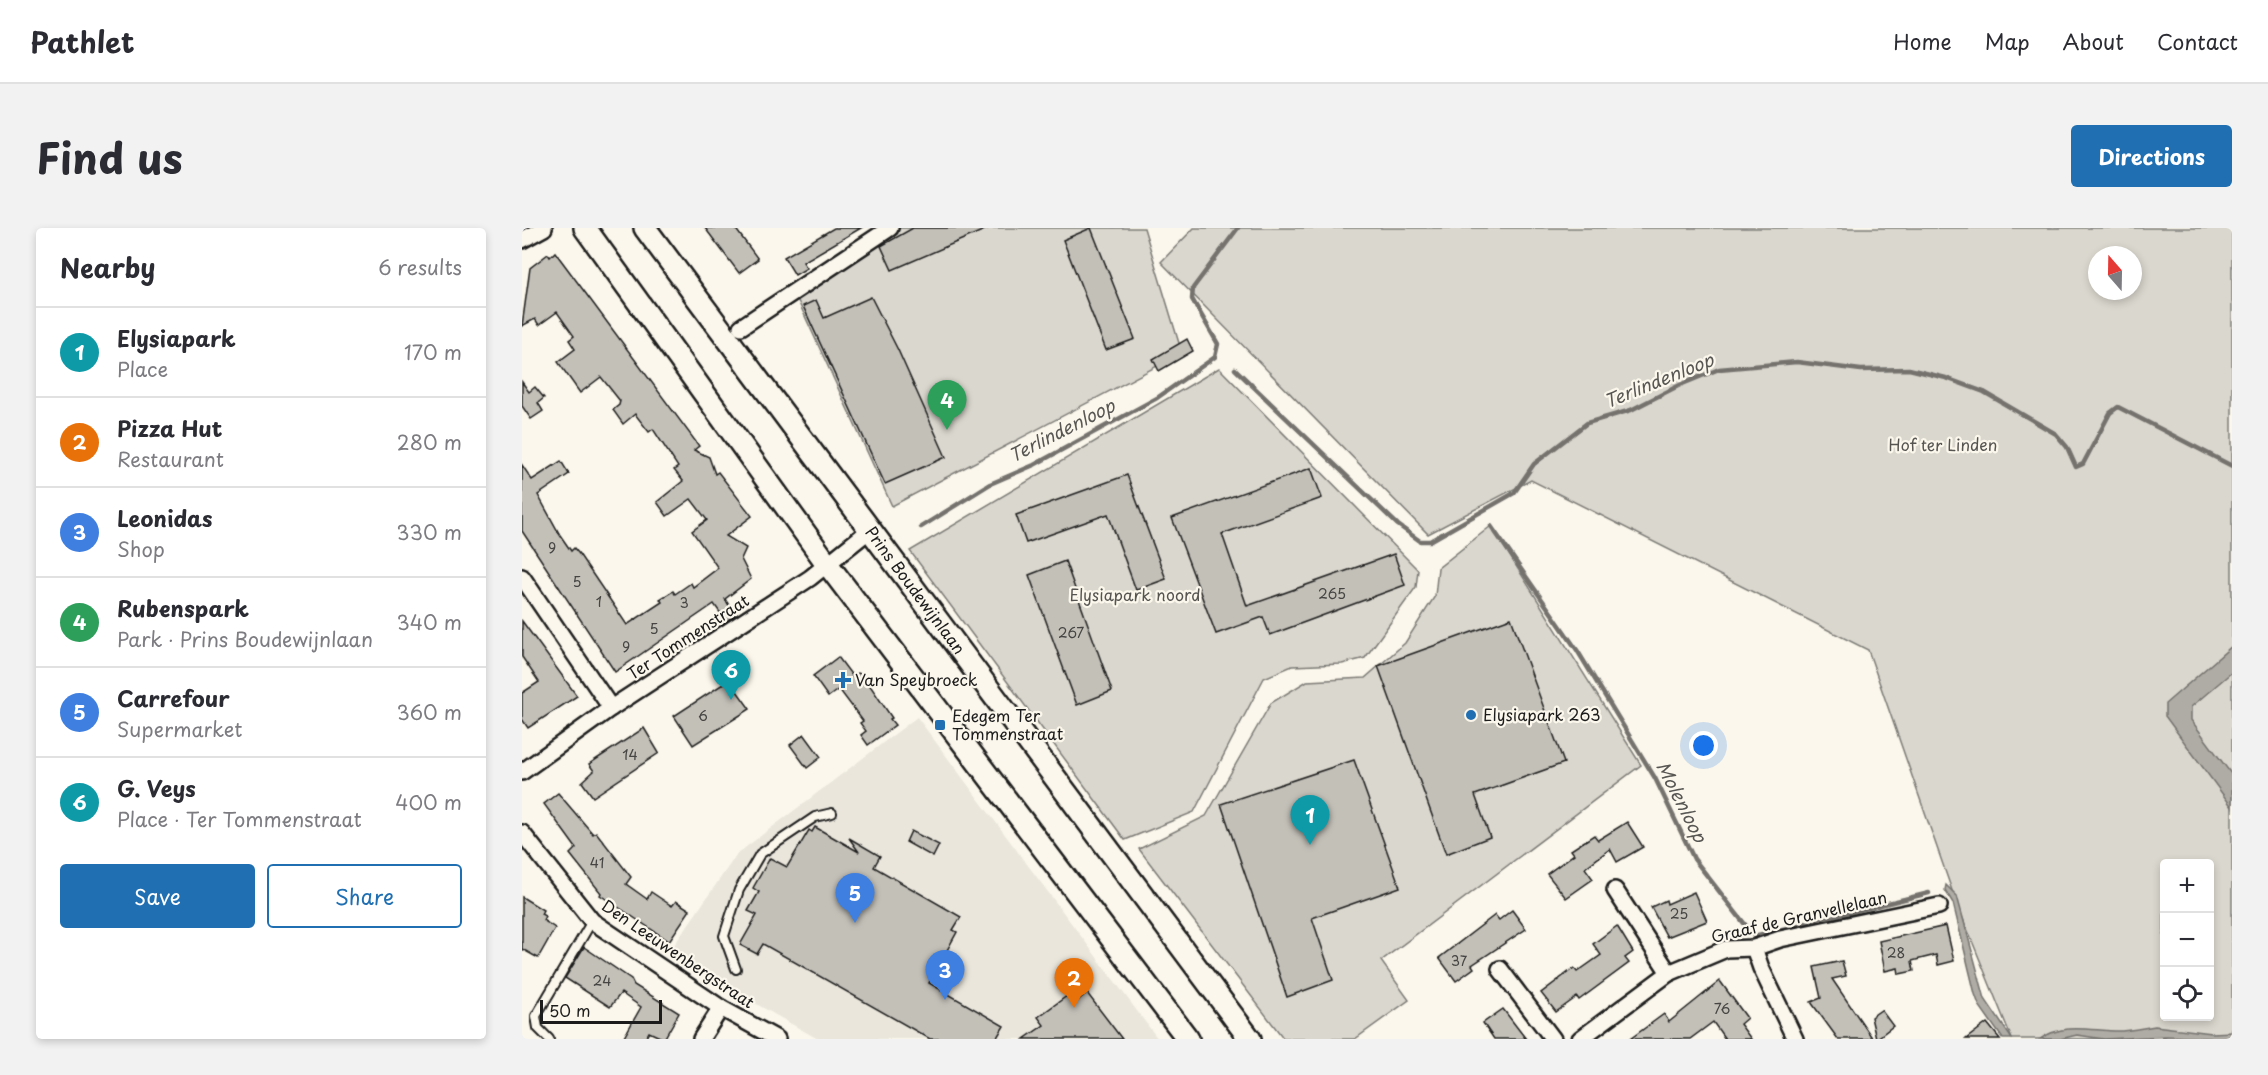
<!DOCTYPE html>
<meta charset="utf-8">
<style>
body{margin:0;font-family:"Playpen Sans",sans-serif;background:#f2f2f3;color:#2b2b33}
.controls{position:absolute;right:18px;bottom:18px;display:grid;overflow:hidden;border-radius:6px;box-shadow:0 3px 9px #0003}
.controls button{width:54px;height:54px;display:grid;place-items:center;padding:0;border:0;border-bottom:2px solid #e1e1e2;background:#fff;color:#2b2b33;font:30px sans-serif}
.compass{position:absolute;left:1566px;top:18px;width:54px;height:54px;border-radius:50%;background:#fff;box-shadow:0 3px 9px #0003;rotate:340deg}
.scale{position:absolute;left:18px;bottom:15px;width:122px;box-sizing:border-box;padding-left:6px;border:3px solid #1c1c1c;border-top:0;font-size:16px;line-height:21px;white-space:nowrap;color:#1c1c1c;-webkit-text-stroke:4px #fbf7ec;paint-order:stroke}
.you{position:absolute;left:1182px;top:518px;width:21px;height:21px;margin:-15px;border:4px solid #fff;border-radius:50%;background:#1a73e8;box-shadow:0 0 0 9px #1a73e833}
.badge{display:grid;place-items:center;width:39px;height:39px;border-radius:50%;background:#1f6fb2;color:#fff;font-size:20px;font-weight:700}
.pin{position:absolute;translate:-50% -50px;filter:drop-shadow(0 2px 3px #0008)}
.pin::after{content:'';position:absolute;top:32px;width:21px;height:18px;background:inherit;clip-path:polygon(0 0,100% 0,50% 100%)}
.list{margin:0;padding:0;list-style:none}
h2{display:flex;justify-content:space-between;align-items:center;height:78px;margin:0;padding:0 24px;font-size:26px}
h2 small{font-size:20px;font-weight:400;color:#7c7c81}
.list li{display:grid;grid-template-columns:39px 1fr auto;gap:18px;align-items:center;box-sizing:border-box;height:90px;padding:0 24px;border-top:2px solid #e1e1e2}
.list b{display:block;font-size:22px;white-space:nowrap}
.list p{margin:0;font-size:20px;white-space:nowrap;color:#7c7c81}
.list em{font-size:20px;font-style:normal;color:#7c7c81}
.actions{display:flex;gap:12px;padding:18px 24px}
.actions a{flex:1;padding:14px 0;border:2px solid #1f6fb2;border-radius:6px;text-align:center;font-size:21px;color:#1f6fb2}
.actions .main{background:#1f6fb2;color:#fff}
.icon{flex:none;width:33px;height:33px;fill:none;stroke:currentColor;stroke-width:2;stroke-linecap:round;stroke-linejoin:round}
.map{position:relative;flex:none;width:1710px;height:811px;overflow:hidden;border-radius:6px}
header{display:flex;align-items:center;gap:36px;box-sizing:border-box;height:84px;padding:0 30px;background:#fff;border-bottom:2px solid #e1e1e2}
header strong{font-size:28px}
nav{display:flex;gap:33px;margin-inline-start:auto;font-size:21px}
.intro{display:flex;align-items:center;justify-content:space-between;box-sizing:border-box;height:144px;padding:0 36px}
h1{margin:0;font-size:42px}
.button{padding:15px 27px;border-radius:6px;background:#1f6fb2;color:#fff;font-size:21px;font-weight:700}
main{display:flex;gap:36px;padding:0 36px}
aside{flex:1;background:#fff;border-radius:6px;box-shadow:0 3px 9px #0003}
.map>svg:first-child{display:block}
.built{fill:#eae6dc}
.green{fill:#dad7ce;stroke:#7b7a75;stroke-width:1.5;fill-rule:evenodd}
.water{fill:#afaca5;stroke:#74726e;stroke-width:1.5}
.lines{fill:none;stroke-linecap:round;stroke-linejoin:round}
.stream{stroke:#74726e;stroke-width:4.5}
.building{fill:#c3c0b8;stroke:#1c1c1c;stroke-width:1.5}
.lane-casing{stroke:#1c1c1c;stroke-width:12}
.street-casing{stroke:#1c1c1c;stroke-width:20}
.secondary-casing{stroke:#1c1c1c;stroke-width:26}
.lane{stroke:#fbf7ec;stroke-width:8}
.street{stroke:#fbf7ec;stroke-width:15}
.secondary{stroke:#fbf7ec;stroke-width:21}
.poi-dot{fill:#1f6fb2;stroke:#fbf7ec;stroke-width:2}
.labels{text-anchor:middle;stroke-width:4.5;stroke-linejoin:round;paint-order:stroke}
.number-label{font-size:14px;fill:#464543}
.park-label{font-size:16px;fill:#555451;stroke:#fbf7ec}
.street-label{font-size:16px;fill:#1c1c1c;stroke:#fbf7ec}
.poi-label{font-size:16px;fill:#1c1c1c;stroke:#fbf7ec;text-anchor:start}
.water-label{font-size:18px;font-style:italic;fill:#575653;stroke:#fbf7ec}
</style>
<header>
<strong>Pathlet</strong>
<nav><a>Home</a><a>Map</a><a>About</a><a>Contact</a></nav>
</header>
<div class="intro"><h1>Find us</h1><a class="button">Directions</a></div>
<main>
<aside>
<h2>Nearby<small>6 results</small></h2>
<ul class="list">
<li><span class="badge" style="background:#0f9aa8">1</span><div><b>Elysiapark</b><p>Place</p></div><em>170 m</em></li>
<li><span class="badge" style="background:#e8710a">2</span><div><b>Pizza Hut</b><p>Restaurant</p></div><em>280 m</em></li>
<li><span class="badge" style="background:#3f7fe0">3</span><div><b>Leonidas</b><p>Shop</p></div><em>330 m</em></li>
<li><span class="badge" style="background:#2e9e5b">4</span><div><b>Rubenspark</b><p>Park · Prins Boudewijnlaan</p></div><em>340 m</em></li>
<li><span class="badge" style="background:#3f7fe0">5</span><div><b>Carrefour</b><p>Supermarket</p></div><em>360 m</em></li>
<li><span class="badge" style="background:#0f9aa8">6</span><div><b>G. Veys</b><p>Place · Ter Tommenstraat</p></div><em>400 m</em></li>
</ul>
<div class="actions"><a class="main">Save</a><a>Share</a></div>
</aside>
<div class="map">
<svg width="1710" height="811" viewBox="0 0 1710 811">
<rect width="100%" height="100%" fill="#fbf7ec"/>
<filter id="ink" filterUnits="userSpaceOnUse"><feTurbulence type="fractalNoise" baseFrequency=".0167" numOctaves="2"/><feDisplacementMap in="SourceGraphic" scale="12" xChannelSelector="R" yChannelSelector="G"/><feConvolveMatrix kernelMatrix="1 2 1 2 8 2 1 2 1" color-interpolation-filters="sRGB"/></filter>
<g filter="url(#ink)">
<polygon class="built" points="395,489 636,811 296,811 146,726 215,626"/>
<g class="green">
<polygon points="354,0 622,0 660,125 370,278 271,62"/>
<path d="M672,0H1710V811H1490L1433,671L1346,422L1009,252L906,306L639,34ZM1575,27H1611V63H1575ZM1642,636H1688V788H1642Z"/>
<polygon points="697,140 896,342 894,359 843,430 820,436 770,438 742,450 672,584 603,612 388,323"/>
<polygon points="969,298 1119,537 859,733 887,772 833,811 762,811 617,621 684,588 749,475 785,453 843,450 883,415 913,368 916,340"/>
</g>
<g class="water">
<polygon points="1710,418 1710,444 1669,479 1669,492 1710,547 1710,579 1643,488 1643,476"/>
<polygon points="1424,657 1435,668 1463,771 1490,811 1481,811 1457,777 1453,766 1431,675 1423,662"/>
<path d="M1633,798L1690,805L1710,804V811L1643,808L1582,811L1555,807L1538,811H1518C1544,793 1572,804 1600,803C1611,802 1622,800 1633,798Z"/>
</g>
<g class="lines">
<g class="stream">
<polyline points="713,141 876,297 898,313 908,313 992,265 1012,236 1065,195 1109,182 1158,157 1197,141 1275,134 1339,142 1387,141 1424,150 1462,164 1534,206 1545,219 1554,239 1561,236 1588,185 1596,179 1710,238"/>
<polyline points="969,298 1055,422 1133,550 1172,631 1232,708 1407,665"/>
<polyline points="399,299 468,256 512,237 635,170 693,129 696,116 670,71 671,60 716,0"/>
</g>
</g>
<g class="building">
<polygon points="183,0 213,0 236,31 217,45"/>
<polygon points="312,0 339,0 281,34 285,40 273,47 262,29"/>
<polygon points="391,0 467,0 370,42 359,18"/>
<polygon points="569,0 613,111 584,122 541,12"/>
<polygon points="33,24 177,218 172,222 187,229 193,246 196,244 230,288 204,308 224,320 219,331 229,351 203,371 213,387 204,393 192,376 93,444 0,303 0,237 10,252 39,233 47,246 16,267 38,307 49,323 52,320 57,326 105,397 140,374 138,371 151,363 153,366 169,355 171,359 196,340 170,303 185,292 169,271 145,288 135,274 161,253 152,242 156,239 131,201 127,204 113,186 101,196 91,182 97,177 98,173 79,149 58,165 36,134 53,121 47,112 52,108 35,84 17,97 13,91 0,98 8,40 26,26 28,29"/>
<polygon points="349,69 376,122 424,229 363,256 281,78 294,72 302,90"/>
<polygon points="665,111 671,123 637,143 631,131"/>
<polygon points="0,154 7,164 13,159 22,170 16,175 21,183 9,191 0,178"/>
<polygon points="789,240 800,270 700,306 725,378 872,326 883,357 748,407 741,389 694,406 650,290"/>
<polygon points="605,247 644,351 614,362 586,286 504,315 494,287"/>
<polygon points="543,333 590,463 555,477 507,347"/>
<polygon points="989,390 1042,535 953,567 968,609 924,626 856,438"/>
<polygon points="0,393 55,468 6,500 0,491 0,465 17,454 0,429"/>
<polygon points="316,429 331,449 336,445 341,447 370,490 368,491 373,497 346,517 339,507 344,503 338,495 341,493 317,461 306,469 291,448"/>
<polygon points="207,452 228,481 171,517 152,488"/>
<polygon points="122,500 137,525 71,569 60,554 72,543 67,536"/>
<polygon points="282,506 299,529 285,540 268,517"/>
<polygon points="832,532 878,659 790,690 811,752 765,769 699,576"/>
<polygon points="36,565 71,606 74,604 109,649 104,656 125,671 129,664 150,678 154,673 168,682 147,713 78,667 79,665 48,626 54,620 22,576"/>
<polygon points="1105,594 1121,619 1095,634 1088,621 1063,640 1071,651 1044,670 1025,646 1052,626 1049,622 1072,607 1076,612"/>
<polygon points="293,599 337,624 327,610 358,628 352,639 439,689 431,702 435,704 407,755 482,798 474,811 408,811 241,716 235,726 218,717 235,687 226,683 237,664 231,660 248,630 265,639 287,602 290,604"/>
<polygon points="389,603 417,617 411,629 384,614"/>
<polygon points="1172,664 1185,693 1145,709 1129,679 1144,672 1145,676"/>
<polygon points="0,669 21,682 19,686 23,688 21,692 33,700 16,730 0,721"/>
<polygon points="990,682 1004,701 950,737 952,740 934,753 917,730 973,687 977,692"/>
<polygon points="1095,698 1111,724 1103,730 1107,735 1057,772 1055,769 1034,784 1019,765 1052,740 1055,744 1079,727 1071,716"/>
<polygon points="1424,698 1432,733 1416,737 1414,727 1390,733 1392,743 1377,746 1376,740 1363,743 1357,713"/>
<polygon points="62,719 109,751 112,757 157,785 142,811 127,804 123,811 101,811 119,779 99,765 88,779 43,750"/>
<polygon points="1320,733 1324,748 1310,751 1351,811 1316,811 1289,774 1299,770 1292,739"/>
<polygon points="1198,753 1225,790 1218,796 1229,811 1203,811 1191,794 1168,811 1108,811 1142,786 1147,794"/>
<polygon points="549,765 555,773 565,765 600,811 502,811 522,797 516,789"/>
<polygon points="981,781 1004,811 972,811 961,795"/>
<polygon points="1359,782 1371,798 1354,811 1349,789"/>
<polygon points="1465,795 1478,811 1444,811"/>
</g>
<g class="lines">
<defs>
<g id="lane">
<polyline points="214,741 202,708 217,662 238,626 293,589 310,585"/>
<polyline points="27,811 16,800 14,788 70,693"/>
</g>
<g id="street">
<polyline points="0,12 22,0"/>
<polyline points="219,99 368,0"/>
<polyline points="0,349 89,480"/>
<polyline points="0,544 89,480 288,350 349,301"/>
<polyline points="0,605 70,693 199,780 255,811"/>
<polyline points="1093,662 1147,745"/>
<polyline points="1232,720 1239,740 1273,811"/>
<polyline points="978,741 1031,811"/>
<polyline points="179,811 199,780"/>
<polyline points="1058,811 1147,745 1204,721 1232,720 1258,711 1417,678"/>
</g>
<g id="secondary">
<polyline points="63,0 306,337 666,811"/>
<path id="s1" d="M123,0L728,811"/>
</g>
</defs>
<use href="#lane" class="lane-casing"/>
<use href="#street" class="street-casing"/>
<use href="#secondary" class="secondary-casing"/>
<use href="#lane" class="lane"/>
<use href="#street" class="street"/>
<use href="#secondary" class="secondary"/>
</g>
</g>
<g class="poi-dot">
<path d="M318 443h6v6h6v6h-6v6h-6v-6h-6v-6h6z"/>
<circle cx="949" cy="487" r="6"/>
<rect x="412" y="491" width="12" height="12" rx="3"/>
</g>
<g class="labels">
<g class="number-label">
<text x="30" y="325">9</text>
<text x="55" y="359">5</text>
<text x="810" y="371">265</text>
<text x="77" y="379">1</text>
<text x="162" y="380">3</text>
<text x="132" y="406">5</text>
<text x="549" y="410">267</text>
<text x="104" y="424">9</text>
<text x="181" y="493">6</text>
<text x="108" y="532">14</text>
<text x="75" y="640">41</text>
<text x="1157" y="691">25</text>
<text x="1374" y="730">28</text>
<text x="937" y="738">37</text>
<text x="80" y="758">24</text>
<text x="1200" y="786">76</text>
</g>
<g class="park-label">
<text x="1421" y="223">Hof ter Linden</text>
<text x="613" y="373">Elysiapark noord</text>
</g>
<g class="street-label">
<text dy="6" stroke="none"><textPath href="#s1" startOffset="452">Prins Boudewijnlaan</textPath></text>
<text transform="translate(166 409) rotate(-33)" y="6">Ter Tommenstraat</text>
<text transform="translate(1277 689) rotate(-13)" y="6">Graaf de Granvellelaan</text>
<text transform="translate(156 726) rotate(34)" y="6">Den Leeuwenbergstraat</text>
</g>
<g class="poi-label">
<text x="333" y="458">Van Speybroeck</text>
<text x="961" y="493">Elysiapark 263</text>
<text x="430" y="494">Edegem Ter<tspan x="430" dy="18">Tommenstraat</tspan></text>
</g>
<g class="water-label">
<text transform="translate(1137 153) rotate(-22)" y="6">Terlindenloop</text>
<text transform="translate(540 203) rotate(-27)" y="6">Terlindenloop</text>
<text transform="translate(1159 574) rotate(63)" y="6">Molenloop</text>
</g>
</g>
</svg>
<div class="controls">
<button>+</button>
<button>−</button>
<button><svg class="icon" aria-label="locate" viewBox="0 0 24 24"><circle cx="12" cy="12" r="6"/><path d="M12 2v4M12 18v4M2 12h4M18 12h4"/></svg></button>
</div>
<svg class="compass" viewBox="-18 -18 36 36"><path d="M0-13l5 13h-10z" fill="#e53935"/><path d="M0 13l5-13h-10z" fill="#7c7c81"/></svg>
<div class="scale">50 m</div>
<div class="you"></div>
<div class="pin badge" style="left:788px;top:617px;background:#0f9aa8">1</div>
<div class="pin badge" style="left:552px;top:780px;background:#e8710a">2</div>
<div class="pin badge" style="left:423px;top:772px;background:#3f7fe0">3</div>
<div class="pin badge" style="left:425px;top:202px;background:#2e9e5b">4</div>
<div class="pin badge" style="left:333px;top:695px;background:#3f7fe0">5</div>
<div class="pin badge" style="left:209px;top:472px;background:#0f9aa8">6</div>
</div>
</main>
